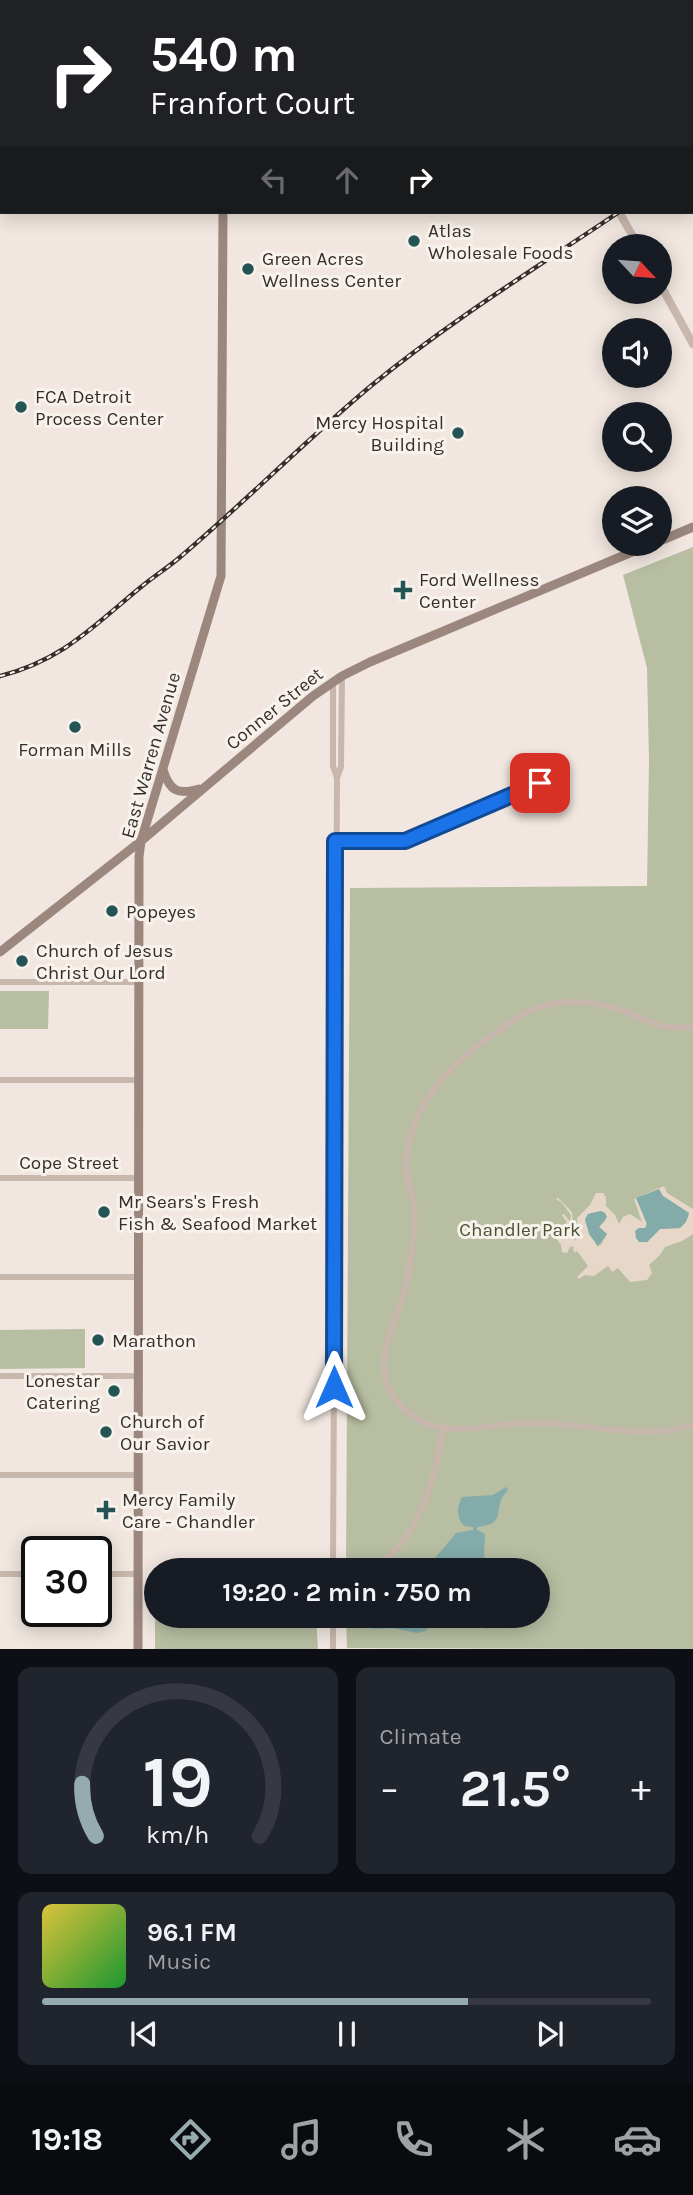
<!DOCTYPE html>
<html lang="en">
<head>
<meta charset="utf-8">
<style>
	body { margin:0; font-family:Karla,sans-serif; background:#20242c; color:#f1f3f6; height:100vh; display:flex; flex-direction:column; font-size:26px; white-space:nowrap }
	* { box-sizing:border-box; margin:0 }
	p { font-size:23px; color:#9ea1a6 }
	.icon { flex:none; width:38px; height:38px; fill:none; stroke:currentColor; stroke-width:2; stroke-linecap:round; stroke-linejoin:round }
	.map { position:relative; height:1649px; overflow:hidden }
	.panel { display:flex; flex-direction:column; gap:18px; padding:18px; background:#0d0f14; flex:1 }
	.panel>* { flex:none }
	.hud { position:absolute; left:0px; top:0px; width:693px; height:214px; box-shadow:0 4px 18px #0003; background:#202124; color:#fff; overflow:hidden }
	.needle { width:46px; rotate:116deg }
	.controls { position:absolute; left:602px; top:234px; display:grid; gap:14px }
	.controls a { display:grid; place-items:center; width:70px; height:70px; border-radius:50%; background:#171b24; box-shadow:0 4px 18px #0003; font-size:35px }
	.speed { position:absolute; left:21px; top:1536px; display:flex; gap:14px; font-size:35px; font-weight:700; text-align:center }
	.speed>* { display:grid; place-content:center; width:91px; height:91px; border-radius:50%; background:#171b24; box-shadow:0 4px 18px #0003; line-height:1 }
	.speed .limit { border:4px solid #111; border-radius:10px; background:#fff; color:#111 }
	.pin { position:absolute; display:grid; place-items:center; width:60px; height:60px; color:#fff; margin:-30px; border-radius:14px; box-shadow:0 4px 10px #0006 }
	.me { position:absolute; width:77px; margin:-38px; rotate:0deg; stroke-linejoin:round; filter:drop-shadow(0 0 5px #0008) }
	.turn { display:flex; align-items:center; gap:24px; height:147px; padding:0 35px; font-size:32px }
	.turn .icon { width:91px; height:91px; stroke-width:2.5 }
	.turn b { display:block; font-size:49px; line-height:60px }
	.lanes { display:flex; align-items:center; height:66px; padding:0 35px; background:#0003; justify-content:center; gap:35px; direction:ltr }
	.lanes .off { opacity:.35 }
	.big { font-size:52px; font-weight:700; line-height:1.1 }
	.panel .tile { flex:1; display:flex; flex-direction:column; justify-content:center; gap:10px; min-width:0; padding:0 24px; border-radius:14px; background:#20242c }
	.panel .dial { align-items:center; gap:0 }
	.dial svg { height:182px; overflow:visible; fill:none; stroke:#363941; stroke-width:7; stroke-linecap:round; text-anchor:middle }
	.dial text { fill:#f1f3f6; stroke:none }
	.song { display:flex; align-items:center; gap:21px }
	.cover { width:84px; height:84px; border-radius:10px; background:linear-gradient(135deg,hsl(50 70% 55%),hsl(130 70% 35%)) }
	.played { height:7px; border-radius:4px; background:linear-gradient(90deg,#95abad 70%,#363941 70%) }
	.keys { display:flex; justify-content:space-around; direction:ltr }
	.heat { display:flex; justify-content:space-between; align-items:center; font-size:38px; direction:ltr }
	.panel .tiles { flex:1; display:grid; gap:18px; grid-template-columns:1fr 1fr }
	.tile:last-child { grid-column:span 2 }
	.trip { position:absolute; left:144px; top:1558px; width:406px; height:70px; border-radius:35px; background:#171b24; box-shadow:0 4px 18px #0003; font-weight:700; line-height:70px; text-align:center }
	.dock { display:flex; height:112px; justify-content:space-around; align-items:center; background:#090b0e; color:#9ea1a6 }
	.dock .icon { width:49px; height:49px }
	.dock .active { color:#95abad }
	.dock b { font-size:32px; color:#f1f3f6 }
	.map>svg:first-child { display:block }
</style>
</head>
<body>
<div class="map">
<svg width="693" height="1649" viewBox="0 0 693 1649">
	<rect width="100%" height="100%" fill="#f1e7e0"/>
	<!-- green -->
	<g fill="#b7bea1">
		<path d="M693,547V1649L347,1648L346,1615H537V1570H346L350,888L647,886L649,761L647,668L623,575Z"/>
		<path d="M0,991H49L48,1029H0Z"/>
		<path d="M85,1329V1368L0,1369V1330Z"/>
		<path d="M155,1585L156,1615H316L318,1649H155Z"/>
	</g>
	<!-- plaza -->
	<path fill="#e7d7c9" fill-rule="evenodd" d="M664,1186L667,1193L693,1209V1234L682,1241L665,1247L660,1255L649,1265L652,1273L647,1280L630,1282L618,1268L612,1272L608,1266L594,1276L585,1275L579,1279L577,1277L588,1266L577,1251L574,1253L573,1246L570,1247L567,1253L562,1252L561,1245L547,1226L556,1235L567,1222L562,1215L564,1214L570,1222L571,1215L562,1203L556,1199L550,1201L558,1198L572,1212L575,1241L578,1236L577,1218L590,1205L596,1193H603L606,1197V1206L615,1215L619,1224L623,1217L630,1214L642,1222L634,1199ZM663,1196L689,1213L688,1218L680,1228L660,1229L647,1242L642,1229L645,1228L647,1224L637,1199ZM601,1211L606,1220L599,1227L607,1234L601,1245L597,1246L585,1222L591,1213Z"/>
	<!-- water -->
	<g fill="#82aba9">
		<path d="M659,1189L663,1196L689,1213L686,1222L680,1228L660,1229L647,1242H639L636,1238L635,1231L639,1228H645L647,1224L636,1198Z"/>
		<path d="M601,1211L605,1213L607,1217L599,1227L607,1234L598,1246L589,1234L585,1219L588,1214Z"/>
		<path d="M506,1487L508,1490C490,1507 510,1524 477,1527V1530L485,1534L484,1556L493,1570H418L436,1557L456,1533L473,1530V1527L464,1526C456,1517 457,1507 462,1497L493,1495Z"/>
		<path d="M370,1615H489L492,1623L488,1629L479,1627L466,1618H452L435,1623L425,1631L417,1633L392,1628L374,1629L368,1624Z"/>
	</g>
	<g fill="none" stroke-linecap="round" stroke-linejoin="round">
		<!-- minor -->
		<g stroke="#c8b7ad" stroke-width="6">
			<path d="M0,39H2"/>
			<path d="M333,682V766L337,778L341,767L342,676"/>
			<path d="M335,841H405L539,783"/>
			<path d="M0,982H139"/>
			<path d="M693,1027C684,1027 675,1028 667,1027C653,1025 640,1017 627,1012C600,1002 567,998 539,1007C524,1012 511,1022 498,1031C453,1061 411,1102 406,1160C405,1176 412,1190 414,1206C417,1227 410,1264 406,1285C398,1323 367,1363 396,1400C404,1410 418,1421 430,1425C462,1434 498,1424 530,1423C585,1423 640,1441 693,1425"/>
			<path d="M0,1080H138"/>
			<path d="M0,1178H138"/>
			<path d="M0,1277H138"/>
			<path d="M0,1376H138"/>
			<path d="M0,1475H138"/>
			<path d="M333,1570L337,778"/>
			<path d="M369,1570C418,1545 436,1477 443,1427"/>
			<path d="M0,1574H37"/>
			<path d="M96,1574H138"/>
			<path d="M333,1649V1615"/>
		</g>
		<!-- tertiary -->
		<g stroke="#c8b7ad" stroke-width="8">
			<path d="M588,0V2"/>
			<path d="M691,159H693"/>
			<path d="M619,212L639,247"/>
			<path d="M660,284L693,344"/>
		</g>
		<!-- secondary -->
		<g stroke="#9b877e" stroke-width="9">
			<path d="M223,2V0"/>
			<path d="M660,541L693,527"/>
			<path d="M163,770C170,791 177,795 199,789"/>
			<path d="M0,952L141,841L313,696L342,676L370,662L651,544"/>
			<path d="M138,1649L139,857L141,841L221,576L223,212"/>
		</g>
		<defs>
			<g id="rail">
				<path d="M691,163L693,162"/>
				<path d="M0,676C63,660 93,626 141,587C153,577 167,568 179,558C245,502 306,440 372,385C450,321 536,268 619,212"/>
			</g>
		</defs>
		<!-- rail casing -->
		<use href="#rail" stroke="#372e2b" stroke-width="4.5"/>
		<!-- rail -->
		<use href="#rail" stroke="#f8f2ec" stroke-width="2" stroke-dasharray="5" stroke-linecap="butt"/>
	</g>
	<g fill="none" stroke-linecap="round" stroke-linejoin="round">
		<defs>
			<path id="route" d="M334,1387L335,841H405L540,783"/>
		</defs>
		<!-- route casing -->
		<use href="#route" stroke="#114b97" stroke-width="18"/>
		<!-- route -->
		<use href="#route" stroke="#1a73e8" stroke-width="12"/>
	</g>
	<!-- markers -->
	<g fill="#245454" stroke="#f8f2ec" stroke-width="2.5">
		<circle cx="414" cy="241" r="7"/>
		<circle cx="248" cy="269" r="7"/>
		<circle cx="21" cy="407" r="7"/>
		<circle cx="458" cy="433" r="7"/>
		<path d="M399.5 579.5h7v7h7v7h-7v7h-7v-7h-7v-7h7z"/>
		<circle cx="75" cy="727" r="7"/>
		<circle cx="112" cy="911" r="7"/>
		<circle cx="22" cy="961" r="7"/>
		<circle cx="104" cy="1212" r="7"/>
		<circle cx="98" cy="1340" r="7"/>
		<circle cx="114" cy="1391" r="7"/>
		<circle cx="106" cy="1432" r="7"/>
		<path d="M102.5 1499.5h7v7h7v7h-7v7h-7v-7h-7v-7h7z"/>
	</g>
	<g text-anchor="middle" stroke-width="6" stroke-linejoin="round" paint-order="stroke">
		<!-- poi labels -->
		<g font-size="19" fill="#372e2b" stroke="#f8f2ec" text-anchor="start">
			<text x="428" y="237">Atlas<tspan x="428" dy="22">Wholesale Foods</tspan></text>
			<text x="262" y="265">Green Acres<tspan x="262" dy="22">Wellness Center</tspan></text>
			<text x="35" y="403">FCA Detroit<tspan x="35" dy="22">Process Center</tspan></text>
			<text x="444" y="429" text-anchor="end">Mercy Hospital<tspan x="444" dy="22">Building</tspan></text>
			<text x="419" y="586">Ford Wellness<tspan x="419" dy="22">Center</tspan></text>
			<text x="75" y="756" text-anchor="middle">Forman Mills</text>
			<text x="126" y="918">Popeyes</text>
			<text x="36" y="957">Church of Jesus<tspan x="36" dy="22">Christ Our Lord</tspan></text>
			<text x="118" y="1208">Mr Sears's Fresh<tspan x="118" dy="22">Fish &amp; Seafood Market</tspan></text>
			<text x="112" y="1347">Marathon</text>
			<text x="100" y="1387" text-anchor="end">Lonestar<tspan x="100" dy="22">Catering</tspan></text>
			<text x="120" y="1428">Church of<tspan x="120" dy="22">Our Savior</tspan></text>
			<text x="122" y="1506">Mercy Family<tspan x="122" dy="22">Care - Chandler</tspan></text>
		</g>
		<!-- street labels -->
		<g font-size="19" fill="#372e2b" stroke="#f8f2ec">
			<text transform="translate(274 708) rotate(-39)" y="7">Conner Street</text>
			<text transform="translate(150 755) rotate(-74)" y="7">East Warren Avenue</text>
			<text x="69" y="1169">Cope Street</text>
		</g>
		<!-- park labels -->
		<g font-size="19" fill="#495331" stroke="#f8f2ec">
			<text x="520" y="1236">Chandler Park</text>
		</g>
	</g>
</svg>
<div class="controls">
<a><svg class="needle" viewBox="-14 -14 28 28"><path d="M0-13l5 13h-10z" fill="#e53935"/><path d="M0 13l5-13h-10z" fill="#9ea1a6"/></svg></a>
<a><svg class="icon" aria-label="sound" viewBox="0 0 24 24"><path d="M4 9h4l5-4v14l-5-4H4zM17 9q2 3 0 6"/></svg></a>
<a><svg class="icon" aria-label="search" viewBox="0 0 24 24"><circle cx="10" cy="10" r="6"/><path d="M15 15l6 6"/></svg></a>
<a><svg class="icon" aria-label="layers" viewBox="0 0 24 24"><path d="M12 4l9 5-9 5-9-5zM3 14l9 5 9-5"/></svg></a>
</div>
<div class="speed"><div class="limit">30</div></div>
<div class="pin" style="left:540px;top:783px;background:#d93025"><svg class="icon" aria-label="arrive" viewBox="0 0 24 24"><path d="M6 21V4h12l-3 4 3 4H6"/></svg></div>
<svg class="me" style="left:334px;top:1387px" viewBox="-20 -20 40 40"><path d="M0-17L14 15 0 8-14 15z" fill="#1a73e8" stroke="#fff" stroke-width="4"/></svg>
<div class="trip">19:20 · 2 min · 750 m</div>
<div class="hud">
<div class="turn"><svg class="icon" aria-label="right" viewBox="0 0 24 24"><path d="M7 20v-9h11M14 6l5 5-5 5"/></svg><div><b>540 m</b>Franfort Court</div></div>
<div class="lanes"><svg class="icon off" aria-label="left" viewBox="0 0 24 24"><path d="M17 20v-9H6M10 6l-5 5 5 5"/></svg><svg class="icon off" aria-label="ahead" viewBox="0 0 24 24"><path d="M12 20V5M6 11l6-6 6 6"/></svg><svg class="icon" aria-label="right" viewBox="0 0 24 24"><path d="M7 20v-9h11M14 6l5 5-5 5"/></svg></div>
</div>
</div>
<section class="panel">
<div class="tiles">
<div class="tile dial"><svg viewBox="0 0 100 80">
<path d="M14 69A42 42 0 1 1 86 69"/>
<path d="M14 69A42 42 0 0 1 8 46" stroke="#95abad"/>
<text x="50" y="56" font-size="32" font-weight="700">19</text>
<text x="50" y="72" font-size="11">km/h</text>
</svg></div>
<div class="tile"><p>Climate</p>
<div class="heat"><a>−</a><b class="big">21.5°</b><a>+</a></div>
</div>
<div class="tile">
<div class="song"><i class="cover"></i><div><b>96.1 FM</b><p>Music</p></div></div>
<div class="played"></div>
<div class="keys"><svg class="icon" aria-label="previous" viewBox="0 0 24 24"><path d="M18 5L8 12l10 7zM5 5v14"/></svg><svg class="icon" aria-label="pause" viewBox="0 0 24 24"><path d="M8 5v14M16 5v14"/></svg><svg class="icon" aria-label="next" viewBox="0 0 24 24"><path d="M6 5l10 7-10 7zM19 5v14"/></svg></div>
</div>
</div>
</section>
<nav class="dock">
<b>19:18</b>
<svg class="icon active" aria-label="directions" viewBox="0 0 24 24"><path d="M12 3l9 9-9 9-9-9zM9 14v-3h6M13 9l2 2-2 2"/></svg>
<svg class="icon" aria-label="music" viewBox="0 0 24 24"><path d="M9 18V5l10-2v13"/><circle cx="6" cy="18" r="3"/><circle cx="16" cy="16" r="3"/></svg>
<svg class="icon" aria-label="phone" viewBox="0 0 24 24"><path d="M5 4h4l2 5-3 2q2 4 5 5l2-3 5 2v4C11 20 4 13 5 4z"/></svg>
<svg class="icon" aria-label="climate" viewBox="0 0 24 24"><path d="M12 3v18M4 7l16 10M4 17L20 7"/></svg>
<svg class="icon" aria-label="car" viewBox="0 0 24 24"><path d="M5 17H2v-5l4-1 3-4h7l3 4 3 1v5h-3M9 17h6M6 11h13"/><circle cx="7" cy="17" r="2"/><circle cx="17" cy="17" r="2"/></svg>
</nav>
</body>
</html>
